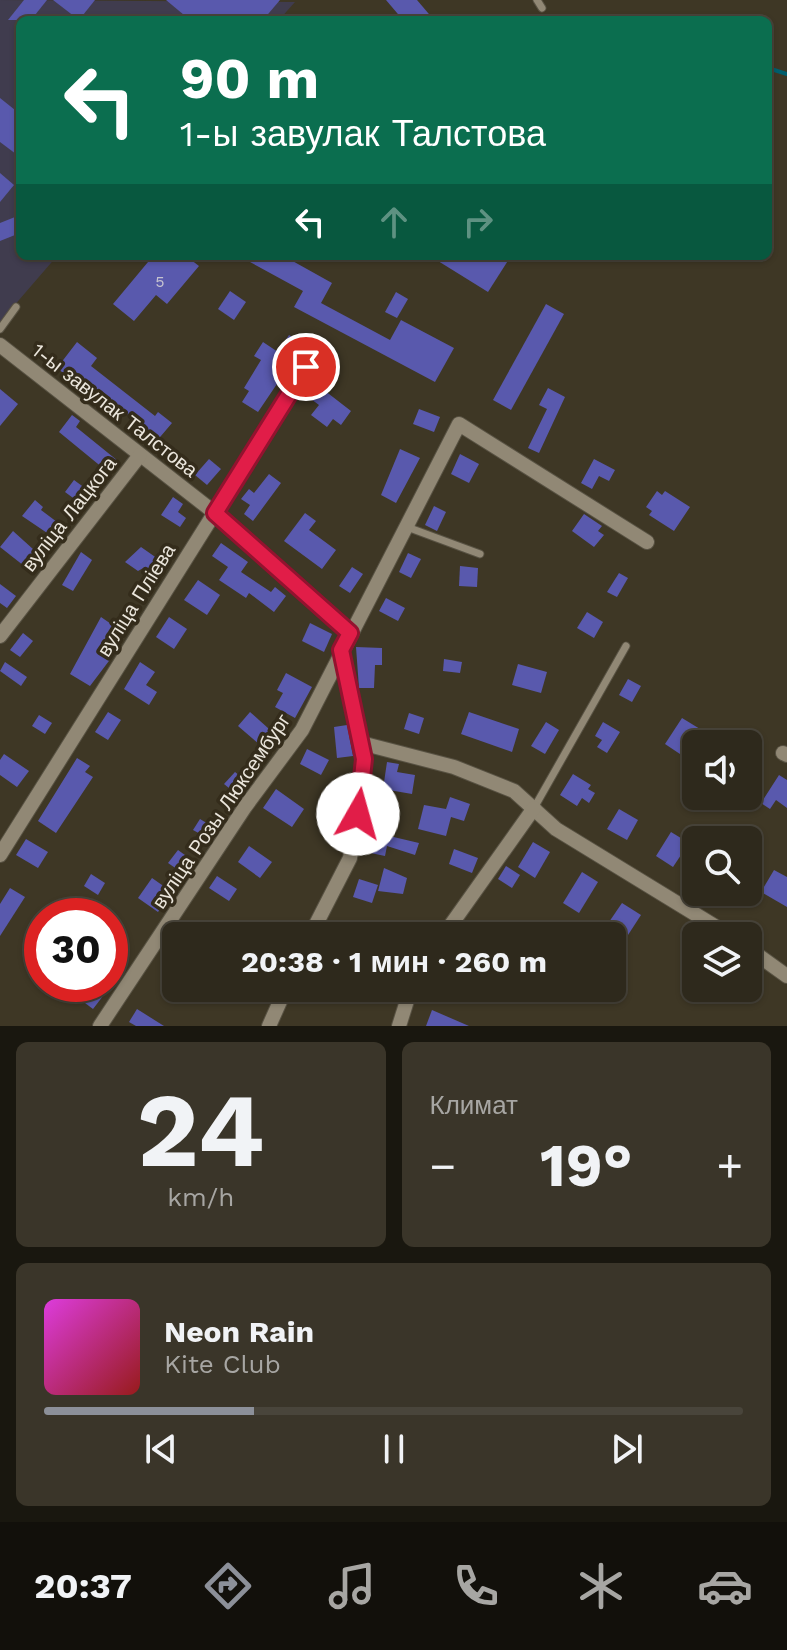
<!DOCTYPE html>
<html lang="ru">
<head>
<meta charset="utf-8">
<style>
	body { margin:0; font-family:"Work Sans",sans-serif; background:#3a3529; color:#f1f3f6; height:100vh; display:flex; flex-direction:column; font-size:30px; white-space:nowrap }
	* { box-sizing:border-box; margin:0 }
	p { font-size:26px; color:#a7a6a3 }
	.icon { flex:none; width:44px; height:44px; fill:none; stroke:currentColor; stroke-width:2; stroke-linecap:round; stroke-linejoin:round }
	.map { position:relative; height:1026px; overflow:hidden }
	.sheet { display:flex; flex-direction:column; gap:16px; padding:16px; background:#19170f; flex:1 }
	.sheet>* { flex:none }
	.top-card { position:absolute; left:16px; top:16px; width:756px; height:244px; border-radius:12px; box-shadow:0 2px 6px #0004,0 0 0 2px #49453b; background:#0b6e4f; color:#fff; overflow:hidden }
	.buttons { position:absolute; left:682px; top:730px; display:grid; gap:16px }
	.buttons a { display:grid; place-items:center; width:80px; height:80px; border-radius:12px; background:#2e291c; box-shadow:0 2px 6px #0004,0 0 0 2px #49453b; font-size:40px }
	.speed { position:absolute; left:24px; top:898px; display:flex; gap:16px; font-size:40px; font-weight:700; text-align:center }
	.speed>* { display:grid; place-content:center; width:104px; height:104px; border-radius:50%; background:#2e291c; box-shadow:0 2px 6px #0004,0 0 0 2px #49453b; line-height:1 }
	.speed .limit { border:12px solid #d22; background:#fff; color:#111 }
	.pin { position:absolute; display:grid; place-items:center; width:68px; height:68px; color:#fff; margin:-34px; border:4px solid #fff; border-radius:50%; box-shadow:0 2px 8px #0007 }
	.me { position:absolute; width:88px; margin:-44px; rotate:7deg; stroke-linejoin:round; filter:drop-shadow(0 0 6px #0008) }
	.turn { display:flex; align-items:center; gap:28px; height:168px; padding:0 32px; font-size:36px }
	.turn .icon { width:104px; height:104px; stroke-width:2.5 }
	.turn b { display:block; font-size:56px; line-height:68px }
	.lanes { display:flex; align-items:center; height:76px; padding:0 32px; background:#0003; justify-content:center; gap:40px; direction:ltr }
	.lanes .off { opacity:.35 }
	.big { font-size:60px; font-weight:700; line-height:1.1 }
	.sheet .card { flex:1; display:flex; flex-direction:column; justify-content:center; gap:12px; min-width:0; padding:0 28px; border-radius:12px; background:#3a3529 }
	.sheet .dial { align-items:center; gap:0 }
	.dial b { font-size:104px; line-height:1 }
	.song { display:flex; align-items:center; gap:24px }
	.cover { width:96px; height:96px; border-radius:12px; background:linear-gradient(135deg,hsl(300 70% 55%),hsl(0 70% 35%)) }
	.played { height:8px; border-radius:4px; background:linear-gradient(90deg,#8c9099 30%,#49453b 30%) }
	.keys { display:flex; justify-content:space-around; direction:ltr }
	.heat { display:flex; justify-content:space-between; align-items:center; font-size:44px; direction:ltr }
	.sheet .tiles { flex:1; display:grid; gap:16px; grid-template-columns:1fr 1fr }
	.card:last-child { grid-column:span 2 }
	.trip { position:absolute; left:162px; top:922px; width:464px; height:80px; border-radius:12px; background:#2e291c; box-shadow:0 2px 6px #0004,0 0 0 2px #49453b; font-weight:700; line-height:80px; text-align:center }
	.dock { display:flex; height:128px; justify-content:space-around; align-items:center; background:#12100b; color:#a7a6a3 }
	.dock .icon { width:56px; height:56px }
	.dock .on { color:#8c9099 }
	.dock b { font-size:36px; color:#f1f3f6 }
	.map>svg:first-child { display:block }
</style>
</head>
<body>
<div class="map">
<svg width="787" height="1026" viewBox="0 0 787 1026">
	<rect width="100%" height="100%" fill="#3e3725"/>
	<!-- industrial -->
	<path fill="#403c4e" d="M0,0L295,2L279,20H20V256H57L0,322Z"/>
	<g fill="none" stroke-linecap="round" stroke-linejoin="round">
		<!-- stream -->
		<path stroke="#015e6d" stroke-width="4" d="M768,68L787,74"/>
	</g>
	<!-- building -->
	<g fill="#5959ad">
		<path d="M24,0H47L31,20H8Z"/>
		<path d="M53,0H95L79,20Z"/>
		<path d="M166,0H280L263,20H190Z"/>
		<path d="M386,0H417L434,20H403Z"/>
		<path d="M0,98L20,114V157L0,142Z"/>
		<path d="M0,173L14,185L0,202Z"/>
		<path d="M20,215V233L0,241V223Z"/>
		<path d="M153,256H186L199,266L167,304L156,295L134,321L113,304Z"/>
		<path d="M239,256H291L289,259L332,283L321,303L390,340L401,320L454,348L435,382L294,307L303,291Z"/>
		<path d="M430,256H511L488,292Z"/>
		<path d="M230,291L246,302L234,320L218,309Z"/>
		<path d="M396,292L408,299L397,318L385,312Z"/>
		<path d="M546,304L564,314L511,410L493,400Z"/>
		<path d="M289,335L304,344L258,412L242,402L249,391L244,388L261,360L254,356L263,342L278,352Z"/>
		<path d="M77,342L97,358L91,366L155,416L158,412L172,423L155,443L142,432L145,428L112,402L107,408L57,368Z"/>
		<path d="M325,359L338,366L330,381L317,373Z"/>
		<path d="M320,387L351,411L341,425L333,419L327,427L311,415L319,405L311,399Z"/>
		<path d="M548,388L565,397L539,453L528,448L547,409L539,405Z"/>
		<path d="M0,389L18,404L0,426Z"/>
		<path d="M419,409L440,417L434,432L413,424Z"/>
		<path d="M72,415L80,421L76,427L118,461L109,473L59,432Z"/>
		<path d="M400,449L420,458L396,503L381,495Z"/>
		<path d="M460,454L479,464L469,483L451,474Z"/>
		<path d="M209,459L221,469L207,485L195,475Z"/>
		<path d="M594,459L615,470L609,481L599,476L592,489L581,483Z"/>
		<path d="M269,474L281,483L253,521L244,514L250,505L241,499L249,489L254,493Z"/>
		<path d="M74,480L93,494L84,506L65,492Z"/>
		<path d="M657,491L662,495L665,491L690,507L674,531L649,515L652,511L646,507Z"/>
		<path d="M173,497L183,504L178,512L186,518L180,527L161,515Z"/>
		<path d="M35,500L43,507L41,510L65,528L56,539L22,516Z"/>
		<path d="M434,506L446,512L437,531L425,525Z"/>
		<path d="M305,513L316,521L309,530L336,550L322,569L284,541Z"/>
		<path d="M584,514L602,526L598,531L604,535L594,547L572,531Z"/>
		<path d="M13,531L44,559L33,573L0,547Z"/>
		<path d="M221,543L248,562L241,572L271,592L275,587L286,596L274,612L249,593L246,598L219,580L228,567L212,556Z"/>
		<path d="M141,547L161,561L153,572L145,567L138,571L125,562Z"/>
		<path d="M81,552L92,560L73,591L62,585Z"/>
		<path d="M408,553L421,559L411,578L399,572Z"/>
		<path d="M460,566L478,568L477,587L459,586Z"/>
		<path d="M352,567L363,574L350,593L339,586Z"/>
		<path d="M619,573L628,578L617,597L607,592Z"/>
		<path d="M198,580L220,595L207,615L184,600Z"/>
		<path d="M0,584L16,596L7,608L0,603Z"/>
		<path d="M386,598L405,608L398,621L379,611Z"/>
		<path d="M587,612L603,622L594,638L577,628Z"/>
		<path d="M101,617L114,626L104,640L118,649L90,686L70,674Z"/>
		<path d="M169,617L187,629L174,649L156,637Z"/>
		<path d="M310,623L332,634L324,652L302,641Z"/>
		<path d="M23,633L33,641L20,657L10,650Z"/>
		<path d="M356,647L382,648V665H375L374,688H359Z"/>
		<path d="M444,659L462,662L460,673L443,671Z"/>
		<path d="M5,662L27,677L21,686L0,671Z"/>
		<path d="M140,662L155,672L146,685L157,692L149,705L124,689Z"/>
		<path d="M518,664L547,672L541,693L512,685Z"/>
		<path d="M286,673L312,687L295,718L275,707L283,693L277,690Z"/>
		<path d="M628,679L641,686L632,702L619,695Z"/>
		<path d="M108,712L121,720L108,740L95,732Z"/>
		<path d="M250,712L278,737L266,750L238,726Z"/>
		<path d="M469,712L519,729L512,752L461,734Z"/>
		<path d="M409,713L424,718L419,734L404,729Z"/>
		<path d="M39,715L52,723L45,734L32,726Z"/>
		<path d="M682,718L700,729L683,756L665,744Z"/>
		<path d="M546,722L559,730L545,754L531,746Z"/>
		<path d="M603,722L620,732L607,753L597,747L602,740L595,736Z"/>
		<path d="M347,725L353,756L337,758L334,727Z"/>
		<path d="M307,749L329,760L321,775L300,764Z"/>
		<path d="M4,754L29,771L17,787L0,775V760Z"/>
		<path d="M77,758L90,766L85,772L93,777L56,833L38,821Z"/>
		<path d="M387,762L399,764L397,772L415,775L412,794L383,789Z"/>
		<path d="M235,772L250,784L240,797L224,784Z"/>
		<path d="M573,774L591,785L588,789L595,793L589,803L582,798L577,806L560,795Z"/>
		<path d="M779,775L787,780V808L776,800L770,809L761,803Z"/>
		<path d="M276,789L304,809L292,827L263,808Z"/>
		<path d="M450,797L470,804L464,821L451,817L446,836L418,829L424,805L446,809Z"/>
		<path d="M619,809L638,820L627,840L607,829Z"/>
		<path d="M200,819L218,830L211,840L193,830Z"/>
		<path d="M364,830L419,843L415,855L387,846L385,856L361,851Z"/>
		<path d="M671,832L689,843L673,867L656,856Z"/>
		<path d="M26,839L48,852L38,868L16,855Z"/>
		<path d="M533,842L550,852L535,878L518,867Z"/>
		<path d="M249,846L272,862L260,878L238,862Z"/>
		<path d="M454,849L478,858L472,873L449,864Z"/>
		<path d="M178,850L196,863L187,876L168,863Z"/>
		<path d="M506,866L520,875L512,888L498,879Z"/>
		<path d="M384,868L407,878L403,894L378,891Z"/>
		<path d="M774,870L787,877V907L761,892Z"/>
		<path d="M582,872L598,882L579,913L563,903Z"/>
		<path d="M91,874L105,883L98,895L84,886Z"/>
		<path d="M217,876L237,889L229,901L209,888Z"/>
		<path d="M152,878L172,892L158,912L138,898Z"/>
		<path d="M359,879L378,885L372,903L353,897Z"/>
		<path d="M10,888L25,897L0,936V904Z"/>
		<path d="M622,903L641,915L628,935L609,922Z"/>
		<path d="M197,922L218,936H188Z"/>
		<path d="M176,953V983L162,974Z"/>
		<path d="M87,984L103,996L93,1009L77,997Z"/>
		<path d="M137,1009L164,1026H136L129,1022Z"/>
		<path d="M432,1010L469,1026H426Z"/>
	</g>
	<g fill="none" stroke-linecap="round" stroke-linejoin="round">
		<defs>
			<g id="service">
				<path d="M537,0L542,8"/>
				<path d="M0,329L16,307"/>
				<path d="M407,527L480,554"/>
				<path d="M534,808L626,646"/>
			</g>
			<g id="minor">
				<path d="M0,345L215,513L350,633"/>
				<path d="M0,636L140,455"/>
				<path d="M361,743L454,767L514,791L556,829L731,936"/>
				<path d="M783,753L787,755"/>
				<path d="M0,855L306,367"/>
				<path d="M310,936L350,858L364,759L341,650"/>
				<path d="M443,936L534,808"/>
				<path d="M748,948L787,976"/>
				<path d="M100,1026L245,807L302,730L459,424L647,542"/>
				<path d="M269,1026L286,988"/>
				<path d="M399,1026L411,988"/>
			</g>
		</defs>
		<!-- service casing -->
		<use href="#service" stroke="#585243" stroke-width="9"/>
		<!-- minor casing -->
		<use href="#minor" stroke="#585243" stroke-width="16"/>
		<!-- service -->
		<use href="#service" stroke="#918875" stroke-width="7"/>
		<!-- minor -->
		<use href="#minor" stroke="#918875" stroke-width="14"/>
	</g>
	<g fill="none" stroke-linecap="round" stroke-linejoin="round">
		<defs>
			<path id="route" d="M306,367L215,513L350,633L341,650L364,759L358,814"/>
		</defs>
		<!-- route casing -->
		<use href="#route" stroke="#92132f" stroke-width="20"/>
		<!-- route -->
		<use href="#route" stroke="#e11d48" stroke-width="14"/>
	</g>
	<g text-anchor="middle" stroke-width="7" stroke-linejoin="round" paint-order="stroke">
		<!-- number labels -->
		<g font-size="16" fill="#c6c3d0">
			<text x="160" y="287">5</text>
		</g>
		<!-- street labels -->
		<g font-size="20" fill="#ebe6dc" stroke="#342c1b">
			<text transform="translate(115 410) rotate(38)" y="7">1-ы завулак Талстова</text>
			<text transform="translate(69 514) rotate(-52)" y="7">вуліца Лацкога</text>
			<text transform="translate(136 600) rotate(-58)" y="7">вуліца Пліева</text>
			<text transform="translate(221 811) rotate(-56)" y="7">вуліца Розы Люксембург</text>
		</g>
	</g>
</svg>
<div class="buttons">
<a><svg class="icon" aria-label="sound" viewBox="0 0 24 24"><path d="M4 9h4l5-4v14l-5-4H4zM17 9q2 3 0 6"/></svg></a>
<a><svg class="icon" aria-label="search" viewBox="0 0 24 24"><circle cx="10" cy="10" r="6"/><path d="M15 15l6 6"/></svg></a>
<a><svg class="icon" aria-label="layers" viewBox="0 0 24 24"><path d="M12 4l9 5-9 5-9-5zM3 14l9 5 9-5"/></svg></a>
</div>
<div class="speed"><div class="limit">30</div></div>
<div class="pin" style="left:306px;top:367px;background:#d93025"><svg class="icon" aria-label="arrive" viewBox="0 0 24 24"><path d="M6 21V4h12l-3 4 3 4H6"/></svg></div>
<svg class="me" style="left:358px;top:814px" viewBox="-20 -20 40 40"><circle r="19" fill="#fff"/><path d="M0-13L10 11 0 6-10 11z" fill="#e11d48"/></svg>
<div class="trip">20:38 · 1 мин · 260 m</div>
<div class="top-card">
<div class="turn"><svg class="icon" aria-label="left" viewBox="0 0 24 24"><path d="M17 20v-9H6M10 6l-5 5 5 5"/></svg><div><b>90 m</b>1-ы завулак Талстова</div></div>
<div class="lanes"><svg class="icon" aria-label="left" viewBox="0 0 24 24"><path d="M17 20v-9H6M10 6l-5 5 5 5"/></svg><svg class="icon off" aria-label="ahead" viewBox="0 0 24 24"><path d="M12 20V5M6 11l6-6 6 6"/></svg><svg class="icon off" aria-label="right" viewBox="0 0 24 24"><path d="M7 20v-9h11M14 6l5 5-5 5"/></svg></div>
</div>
</div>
<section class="sheet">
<div class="tiles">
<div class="card dial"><b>24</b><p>km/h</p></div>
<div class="card"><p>Климат</p>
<div class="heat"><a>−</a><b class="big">19°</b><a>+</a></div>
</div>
<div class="card">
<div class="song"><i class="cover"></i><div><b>Neon Rain</b><p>Kite Club</p></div></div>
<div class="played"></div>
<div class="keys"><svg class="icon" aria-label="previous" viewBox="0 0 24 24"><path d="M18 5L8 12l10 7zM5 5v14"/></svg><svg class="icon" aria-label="pause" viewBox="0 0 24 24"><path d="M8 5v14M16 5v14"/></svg><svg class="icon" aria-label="next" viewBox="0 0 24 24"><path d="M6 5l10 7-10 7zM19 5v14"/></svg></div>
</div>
</div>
</section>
<nav class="dock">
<b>20:37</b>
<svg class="icon on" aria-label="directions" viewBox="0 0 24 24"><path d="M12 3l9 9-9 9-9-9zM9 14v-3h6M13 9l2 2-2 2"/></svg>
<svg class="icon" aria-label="music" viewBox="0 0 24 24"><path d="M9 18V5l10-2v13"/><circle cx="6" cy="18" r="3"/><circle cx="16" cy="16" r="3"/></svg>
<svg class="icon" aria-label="phone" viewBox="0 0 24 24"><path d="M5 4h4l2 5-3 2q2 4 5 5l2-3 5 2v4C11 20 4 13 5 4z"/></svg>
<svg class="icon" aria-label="climate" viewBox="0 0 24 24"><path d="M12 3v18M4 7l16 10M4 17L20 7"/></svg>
<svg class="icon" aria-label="car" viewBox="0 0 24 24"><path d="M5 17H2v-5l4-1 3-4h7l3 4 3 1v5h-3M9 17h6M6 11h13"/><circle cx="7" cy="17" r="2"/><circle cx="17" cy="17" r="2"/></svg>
</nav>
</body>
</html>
